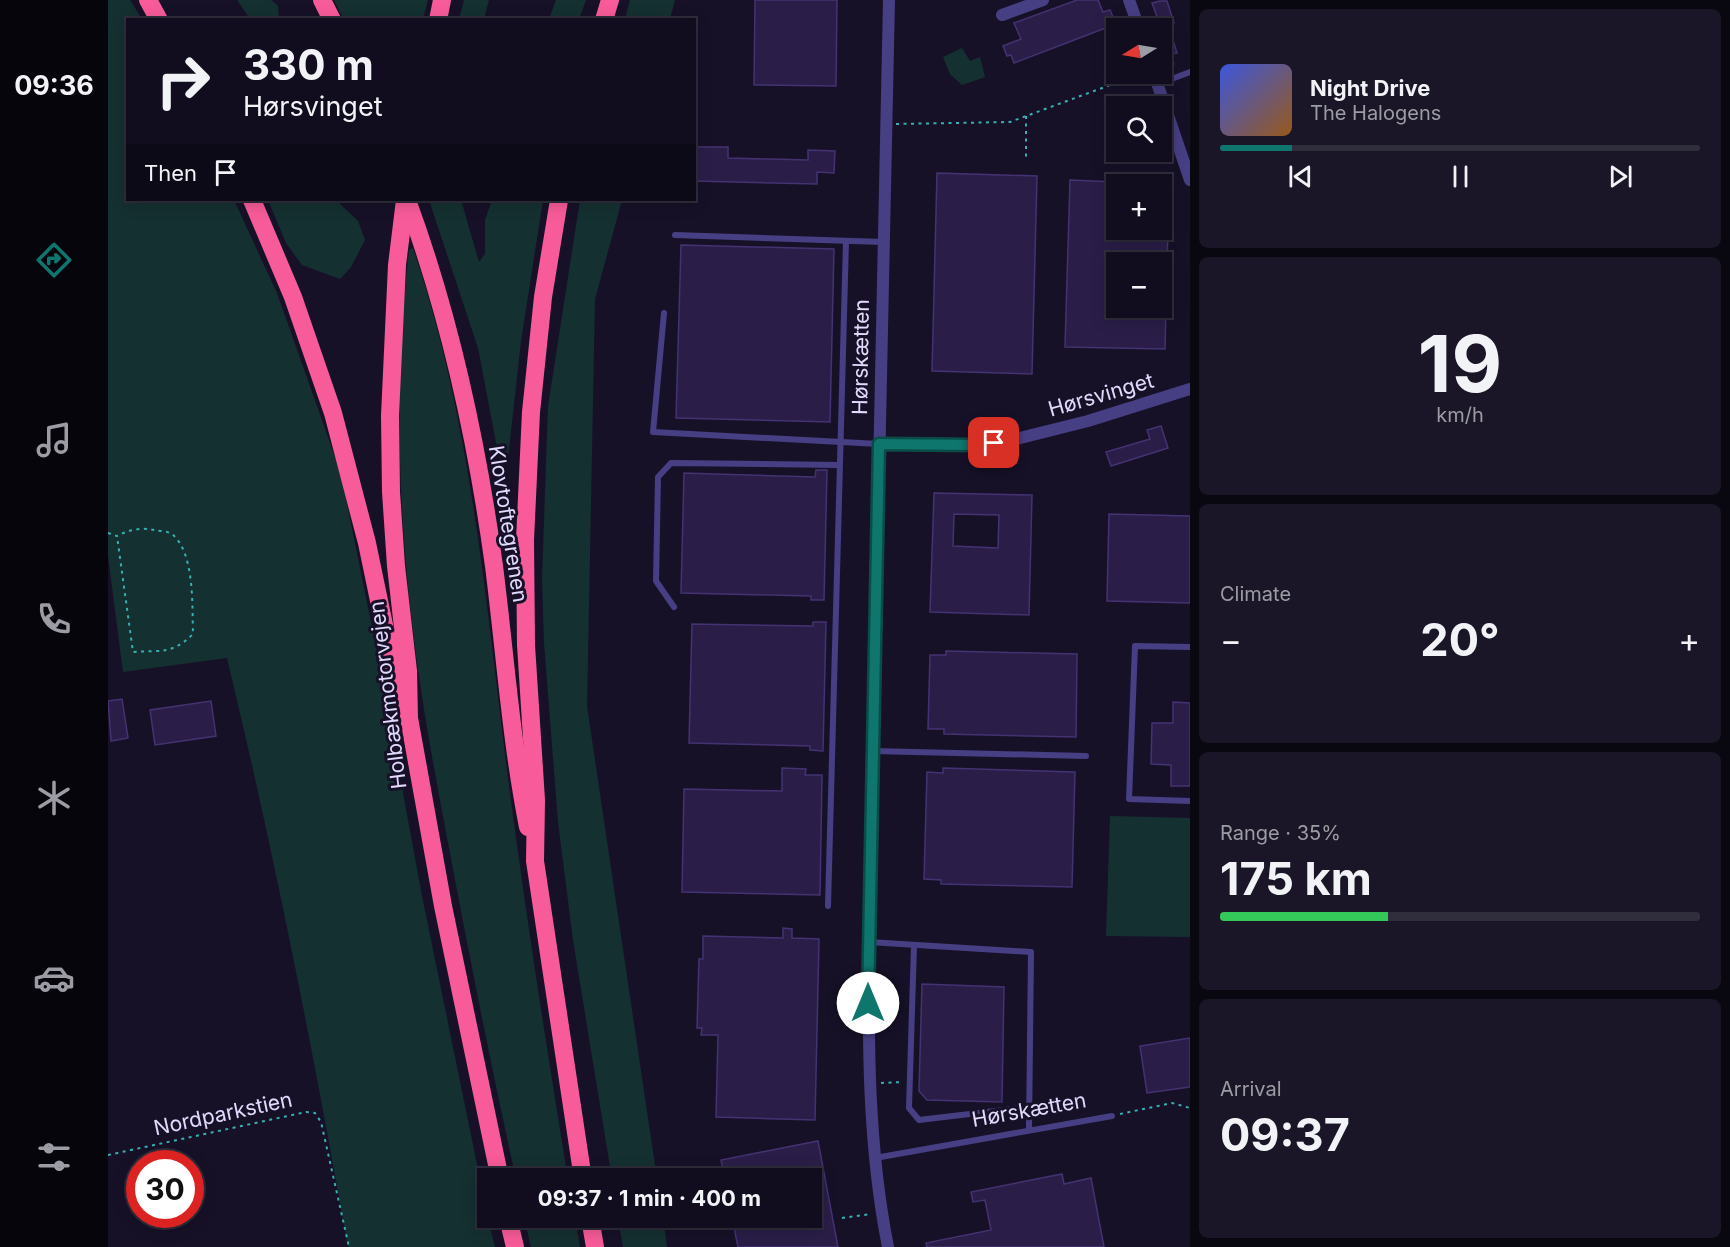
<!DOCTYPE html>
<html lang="en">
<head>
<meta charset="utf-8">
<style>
	body { margin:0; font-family:Inter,sans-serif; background:#1a1627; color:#f1f3f6; height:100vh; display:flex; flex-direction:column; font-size:22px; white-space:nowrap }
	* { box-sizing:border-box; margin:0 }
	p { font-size:20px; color:#9c9ca4 }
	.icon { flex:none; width:33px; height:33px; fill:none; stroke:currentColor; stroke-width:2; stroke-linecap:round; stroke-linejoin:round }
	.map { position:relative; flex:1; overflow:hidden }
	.sheet { display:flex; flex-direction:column; gap:9px; padding:9px; background:#090710; width:540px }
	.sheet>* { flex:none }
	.guide { position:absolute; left:18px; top:18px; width:570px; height:183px; border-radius:0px; box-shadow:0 3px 15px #0003,0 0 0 2px #302d3c; background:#110d1e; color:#f1f3f6; overflow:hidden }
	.needle { width:39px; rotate:259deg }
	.fabs { position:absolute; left:998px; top:18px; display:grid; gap:12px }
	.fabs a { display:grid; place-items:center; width:66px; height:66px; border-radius:0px; background:#110d1e; box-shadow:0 3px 15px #0003,0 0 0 2px #302d3c; font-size:30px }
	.speed { position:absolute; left:18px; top:1150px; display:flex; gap:12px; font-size:30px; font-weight:700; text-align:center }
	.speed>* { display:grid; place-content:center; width:78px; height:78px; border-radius:50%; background:#110d1e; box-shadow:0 3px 15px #0003,0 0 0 2px #302d3c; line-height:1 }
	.speed .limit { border:9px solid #d22; background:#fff; color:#111 }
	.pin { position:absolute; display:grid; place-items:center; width:51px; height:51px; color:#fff; margin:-26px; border-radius:12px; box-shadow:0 3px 9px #0006 }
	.me { position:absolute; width:66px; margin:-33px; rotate:0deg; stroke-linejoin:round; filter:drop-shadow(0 0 4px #0008) }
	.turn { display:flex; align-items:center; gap:21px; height:126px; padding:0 18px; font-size:27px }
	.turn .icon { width:78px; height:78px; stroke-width:2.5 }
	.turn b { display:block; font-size:42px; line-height:51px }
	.then { display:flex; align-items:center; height:57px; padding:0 18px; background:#0003; gap:12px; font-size:22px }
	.big { font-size:45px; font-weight:700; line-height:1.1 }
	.sheet .tile { flex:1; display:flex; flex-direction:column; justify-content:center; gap:9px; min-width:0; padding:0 21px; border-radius:9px; background:#1a1627 }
	.sheet .dial { align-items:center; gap:0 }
	.dial b { font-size:78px; line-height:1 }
	.song { display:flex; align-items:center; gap:18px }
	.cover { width:72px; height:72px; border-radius:9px; background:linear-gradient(135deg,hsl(230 70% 55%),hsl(30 70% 35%)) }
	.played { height:6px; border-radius:3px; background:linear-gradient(90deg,#0f766e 15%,#302d3c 15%) }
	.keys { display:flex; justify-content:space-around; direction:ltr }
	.heat { display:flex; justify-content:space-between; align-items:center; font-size:33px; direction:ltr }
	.charge { height:9px; border-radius:4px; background:linear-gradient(90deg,#34c759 35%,#302d3c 0) }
	.trip { position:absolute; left:369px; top:1168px; width:345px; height:60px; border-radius:0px; background:#110d1e; box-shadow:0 3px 15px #0003,0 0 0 2px #302d3c; font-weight:700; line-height:60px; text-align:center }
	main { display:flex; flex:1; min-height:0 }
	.tabs { display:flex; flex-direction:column; width:108px; justify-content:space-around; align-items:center; background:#07050c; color:#9c9ca4 }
	.tabs .icon { width:42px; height:42px }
	.tabs .active { color:#0f766e }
	.tabs b { font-size:27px; color:#f1f3f6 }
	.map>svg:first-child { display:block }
</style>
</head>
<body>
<main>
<nav class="tabs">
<b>09:36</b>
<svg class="icon active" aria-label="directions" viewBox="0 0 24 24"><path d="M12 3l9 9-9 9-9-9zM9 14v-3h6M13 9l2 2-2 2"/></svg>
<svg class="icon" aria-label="music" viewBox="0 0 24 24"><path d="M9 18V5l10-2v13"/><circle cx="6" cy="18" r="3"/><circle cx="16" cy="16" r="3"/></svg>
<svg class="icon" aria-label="phone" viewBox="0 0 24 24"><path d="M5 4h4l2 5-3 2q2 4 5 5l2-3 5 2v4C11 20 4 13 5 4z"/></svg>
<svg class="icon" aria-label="climate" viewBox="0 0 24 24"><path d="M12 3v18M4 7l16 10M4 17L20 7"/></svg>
<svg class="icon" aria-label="car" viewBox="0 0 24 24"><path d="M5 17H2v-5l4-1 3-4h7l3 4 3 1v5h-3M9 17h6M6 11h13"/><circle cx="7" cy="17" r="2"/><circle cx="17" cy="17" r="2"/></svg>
<svg class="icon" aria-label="filters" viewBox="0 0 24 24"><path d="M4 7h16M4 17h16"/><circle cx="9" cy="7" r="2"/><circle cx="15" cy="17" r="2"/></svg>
</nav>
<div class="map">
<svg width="1082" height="1247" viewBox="0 0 1082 1247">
	<rect width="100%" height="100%" fill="#171128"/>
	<!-- green -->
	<g fill="#153031">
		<path d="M0,0H22L34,19L20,20V200H126L169,293L233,474L269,652L314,896L380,1218L387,1247H240C205,1050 166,853 119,658L15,672L0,556Z"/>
		<path d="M129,0H163L170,6L171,19H142Z"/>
		<path d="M226,0H320L315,19L236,20Z"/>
		<path d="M356,0H381L376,19H351Z"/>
		<path d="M448,0H478L471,19H441Z"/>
		<path d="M522,0H567L562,19H517Z"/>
		<path d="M854,48L862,61L872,57L877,77L854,85L842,74L835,57Z"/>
		<path d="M160,200H228L250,221L257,240L243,267L232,279L194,265L178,243Z"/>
		<path d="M321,200H353L371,262L377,254V220L384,200H435L413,341L400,458H391L370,348Z"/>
		<path d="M472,200H514L487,299L479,706L549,1179H504L465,940L450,822L436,643L434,579L440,406Z"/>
		<path d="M305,248C359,407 375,573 395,738C413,885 436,1032 460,1179H408C385,1075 364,970 344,864C329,784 313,704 304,622C289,499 287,374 301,250Z"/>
		<path d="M1002,816L1082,818V937L998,936Z"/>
		<path d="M416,1218H467L472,1247H423Z"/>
		<path d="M510,1218H555L559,1247H515Z"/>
	</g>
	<!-- building -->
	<g fill="#2a1e48" stroke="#443272" stroke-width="1.5" fill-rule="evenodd">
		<path d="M647,0H729L728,86L646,85Z"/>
		<path d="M969,0H990L995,12L1002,10L1008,24L906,63L903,55L899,56L895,46L913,39L906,23Z"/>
		<path d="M1052,1H1059L1066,23L1060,24L1069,53L1063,54L1066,64L1058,66L1055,57L1053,58V28L1044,3Z"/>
		<path d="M586,147H620V158L700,160V150L727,151L726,173L709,172V184L586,181Z"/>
		<path d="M829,173L929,176L924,374L824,371Z"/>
		<path d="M962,180L1008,182V230H1060L1059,262H1008V308H1058L1057,349L957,347Z"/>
		<path d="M573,245L726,249L722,422L568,418Z"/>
		<path d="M1053,426L1060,448L1003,466L998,452L1042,439L1039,430Z"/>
		<path d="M708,470H719L716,600H703V596L573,593L576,473L707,477Z"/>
		<path d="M826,493L924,495L921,615L822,612ZM846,514L891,515L890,548L845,546Z"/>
		<path d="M1001,514L1082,516V603L999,601Z"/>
		<path d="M705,622H718L715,751L702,750V746L581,743L584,624L705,626Z"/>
		<path d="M838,651L969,654L968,737L836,734V729H820L822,655H838Z"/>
		<path d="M14,699L20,738L3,741L0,701Z"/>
		<path d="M103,701L108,736L47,745L42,710Z"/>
		<path d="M1065,702L1082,703V786H1063V765L1043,764L1044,723H1065Z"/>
		<path d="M674,768L698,769L697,775H714L712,895L574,892L576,789L674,791Z"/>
		<path d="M835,768L967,772L964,887L833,884V880L816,879L819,772L835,773Z"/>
		<path d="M675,928L684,929V938L711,939L707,1120L608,1117L610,1035H593L594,1028H589L591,959H595V936L675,938Z"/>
		<path d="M814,984L896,987L894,1102L819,1100L811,1091Z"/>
		<path d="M1082,1038V1087L1039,1093L1032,1046Z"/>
		<path d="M710,1141L730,1247H630L624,1218H704V1179H617L613,1160Z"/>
		<path d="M954,1174L956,1184L983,1178L996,1247H819L818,1243L883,1230L877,1200L865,1202L863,1192Z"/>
	</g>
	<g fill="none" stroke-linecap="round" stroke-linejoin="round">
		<!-- path -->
		<g stroke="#37b1b4" stroke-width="2" stroke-dasharray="3 4.5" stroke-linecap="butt">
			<path d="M918,116V160"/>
			<path d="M788,124L902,122L1032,74"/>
			<path d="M0,533L9,536C20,530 34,527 46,530C51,531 59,531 64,534C87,553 84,606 85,634C64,655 52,650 25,652L9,536"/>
			<path d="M773,1083L795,1082"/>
			<path d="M1012,1114L1064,1103L1082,1108"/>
			<path d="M0,1155L198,1112L207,1113L213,1122L241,1247"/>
			<path d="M734,1218L763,1214"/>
		</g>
		<!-- service -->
		<g stroke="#473f84" stroke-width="6">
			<path d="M1050,84L1082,72"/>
			<path d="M567,235L775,242"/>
			<path d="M556,313L545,432L771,444"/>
			<path d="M566,607L548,581L550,477L563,463L731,465"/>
			<path d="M1082,647L1027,646L1021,799L1082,801"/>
			<path d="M765,751L978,756"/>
			<path d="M720,906L738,241"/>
			<path d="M761,942L923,952L921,1130"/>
			<path d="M806,945L801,1108L811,1120L921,1107"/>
			<path d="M767,1158L1004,1116"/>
		</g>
		<!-- minor -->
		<g stroke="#473f84" stroke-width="12">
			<path d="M1021,0L1031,28"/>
			<path d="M894,15L935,0"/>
			<path d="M1046,74L1082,180"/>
			<path d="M771,444L872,445L900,441L980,421L1082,389"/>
			<path d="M780,1247C760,1146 760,1044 761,942L781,0"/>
		</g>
		<!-- motorway -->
		<g stroke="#f75b99" stroke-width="18">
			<path d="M40,0L51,20"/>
			<path d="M214,0L224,20"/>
			<path d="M330,20L334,0"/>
			<path d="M496,20L502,0"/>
			<path d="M144,200L185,297L225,413L259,543L286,673L295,702"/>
			<path d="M297,200L289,265L282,416L283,492L288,566L300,671L301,718L335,906L392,1179"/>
			<path d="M299,200C342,317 369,442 386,566C397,653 403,741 420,827"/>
			<path d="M451,200L435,297L423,412L417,540L418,645L428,800L427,861L475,1179"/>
			<path d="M400,1218L407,1247"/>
			<path d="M482,1218L487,1247"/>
		</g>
	</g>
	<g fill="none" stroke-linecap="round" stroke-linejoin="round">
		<defs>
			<path id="route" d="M760,1003L771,444L872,445L886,443"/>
		</defs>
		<!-- route casing -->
		<use href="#route" stroke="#0a4d48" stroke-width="15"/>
		<!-- route -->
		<use href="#route" stroke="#0f766e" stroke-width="10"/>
	</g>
	<g text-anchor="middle" stroke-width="6" stroke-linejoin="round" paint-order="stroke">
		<!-- street labels -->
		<g font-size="21" fill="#e1dafd" stroke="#171128">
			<text transform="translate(753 357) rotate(-89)" y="7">Hørskætten</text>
			<text transform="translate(993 395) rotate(-16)" y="7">Hørsvinget</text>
			<text transform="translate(400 524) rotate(81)" y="7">Klovtoftegrenen</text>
			<text transform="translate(280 695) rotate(-97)" y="7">Holbækmotorvejen</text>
			<text transform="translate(921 1110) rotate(-10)" y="7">Hørskætten</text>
			<text transform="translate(115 1114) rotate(-12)" y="7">Nordparkstien</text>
		</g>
	</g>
</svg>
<div class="fabs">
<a><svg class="needle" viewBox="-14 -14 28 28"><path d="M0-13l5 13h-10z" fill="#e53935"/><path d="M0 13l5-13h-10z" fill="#9c9ca4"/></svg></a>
<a><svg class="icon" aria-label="search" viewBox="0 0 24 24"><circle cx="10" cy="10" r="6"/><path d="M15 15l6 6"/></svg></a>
<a>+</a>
<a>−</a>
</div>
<div class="speed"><div class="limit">30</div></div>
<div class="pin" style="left:886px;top:443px;background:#d93025"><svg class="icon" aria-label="arrive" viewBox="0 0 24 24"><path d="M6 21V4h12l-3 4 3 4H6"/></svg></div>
<svg class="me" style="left:760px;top:1003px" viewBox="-20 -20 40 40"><circle r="19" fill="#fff"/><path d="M0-13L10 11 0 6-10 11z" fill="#0f766e"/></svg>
<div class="trip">09:37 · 1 min · 400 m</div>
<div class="guide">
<div class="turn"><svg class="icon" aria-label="right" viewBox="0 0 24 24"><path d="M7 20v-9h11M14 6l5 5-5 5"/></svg><div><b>330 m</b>Hørsvinget</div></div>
<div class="then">Then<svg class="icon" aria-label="arrive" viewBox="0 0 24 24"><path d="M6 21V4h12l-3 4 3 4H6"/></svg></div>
</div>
</div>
<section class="sheet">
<div class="tile">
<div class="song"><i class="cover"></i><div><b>Night Drive</b><p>The Halogens</p></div></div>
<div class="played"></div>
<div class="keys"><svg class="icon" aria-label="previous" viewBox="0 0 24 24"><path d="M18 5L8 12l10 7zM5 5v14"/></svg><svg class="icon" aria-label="pause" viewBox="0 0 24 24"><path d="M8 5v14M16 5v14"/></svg><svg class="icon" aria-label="next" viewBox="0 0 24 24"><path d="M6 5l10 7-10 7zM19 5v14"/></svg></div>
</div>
<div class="tile dial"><b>19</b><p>km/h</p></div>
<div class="tile"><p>Climate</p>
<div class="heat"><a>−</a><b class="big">20°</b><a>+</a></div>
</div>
<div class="tile"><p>Range · 35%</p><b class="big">175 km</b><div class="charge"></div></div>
<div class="tile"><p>Arrival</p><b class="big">09:37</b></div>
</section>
</main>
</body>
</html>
